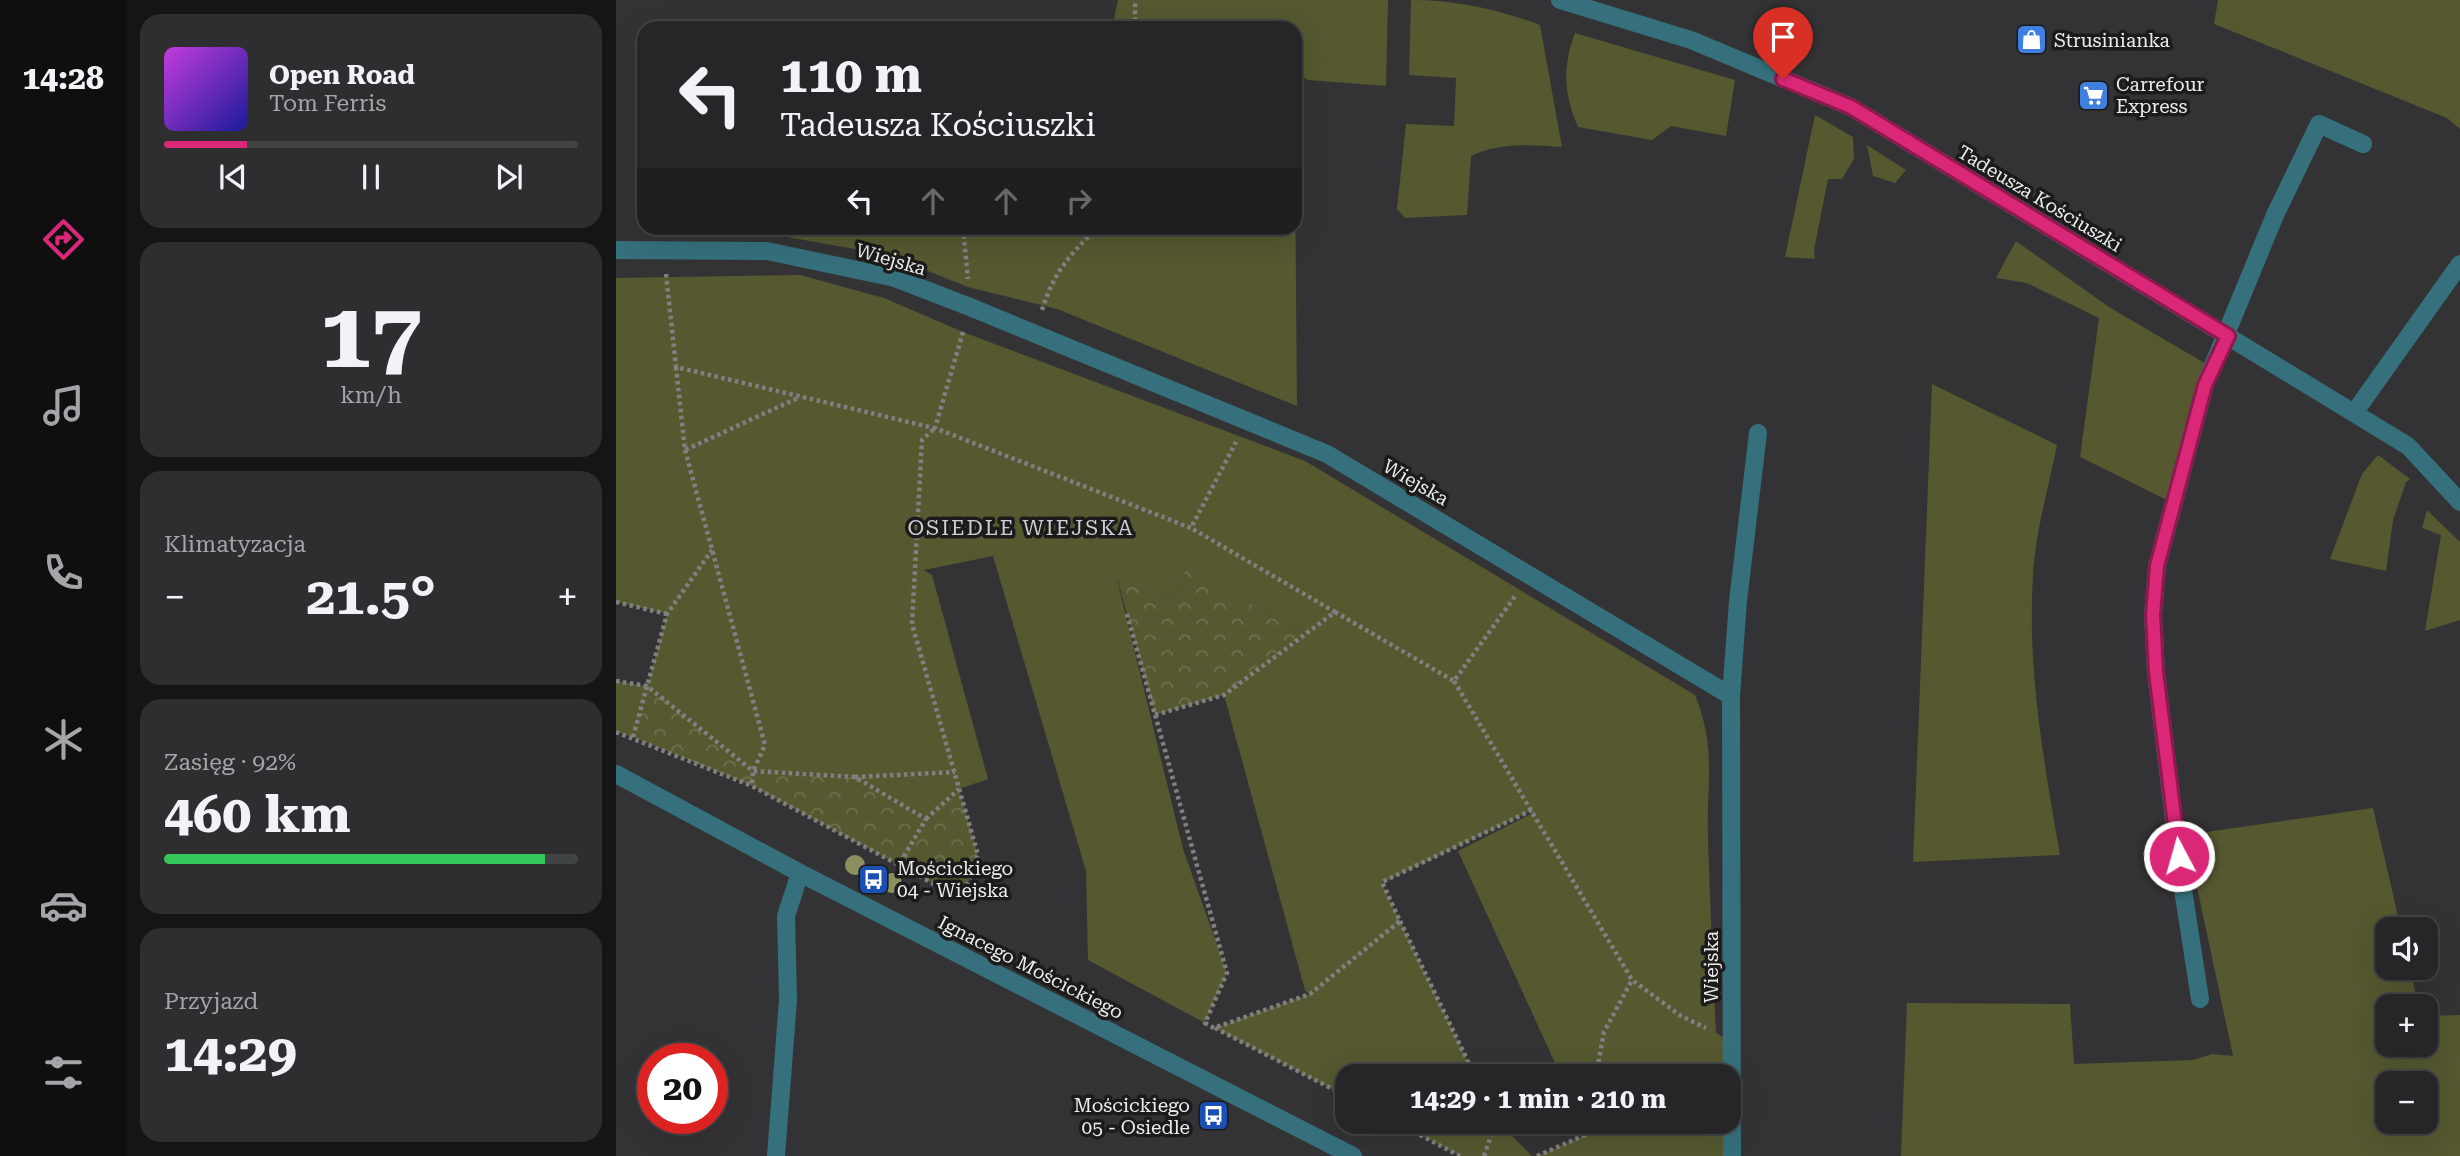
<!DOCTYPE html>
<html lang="pl">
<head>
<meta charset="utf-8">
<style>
	body { margin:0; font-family:"Roboto Serif",serif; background:#2e2e30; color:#f1f3f6; height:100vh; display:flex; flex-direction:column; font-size:26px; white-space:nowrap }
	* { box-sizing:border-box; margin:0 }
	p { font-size:23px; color:#a4a5a8 }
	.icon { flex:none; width:38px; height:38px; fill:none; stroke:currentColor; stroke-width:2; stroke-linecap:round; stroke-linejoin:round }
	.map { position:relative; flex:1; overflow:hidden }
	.drawer { display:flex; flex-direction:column; gap:14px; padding:14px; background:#151516; width:490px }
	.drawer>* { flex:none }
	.guide { position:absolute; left:21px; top:21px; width:665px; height:214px; border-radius:21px; box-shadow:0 7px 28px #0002,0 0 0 2px #424345; background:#262628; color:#f1f3f6; overflow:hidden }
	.fabs { position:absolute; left:1759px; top:917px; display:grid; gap:14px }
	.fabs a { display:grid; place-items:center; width:63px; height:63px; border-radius:14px; background:#262628; box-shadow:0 7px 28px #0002,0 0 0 2px #424345; font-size:35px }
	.speed { position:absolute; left:21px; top:1043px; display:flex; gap:14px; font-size:35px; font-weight:700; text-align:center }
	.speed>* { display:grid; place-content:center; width:91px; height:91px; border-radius:50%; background:#262628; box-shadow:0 7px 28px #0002,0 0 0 2px #424345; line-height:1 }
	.speed .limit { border:10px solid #d22; background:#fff; color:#111 }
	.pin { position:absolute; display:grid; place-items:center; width:60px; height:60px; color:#fff; margin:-72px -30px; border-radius:50% 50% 50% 0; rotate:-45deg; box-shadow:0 0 7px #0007 }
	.pin .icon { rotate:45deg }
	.me { position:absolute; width:77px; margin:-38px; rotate:354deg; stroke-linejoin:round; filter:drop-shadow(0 0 5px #0008) }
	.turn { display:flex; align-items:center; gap:24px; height:147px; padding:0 28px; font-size:32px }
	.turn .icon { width:91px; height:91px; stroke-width:2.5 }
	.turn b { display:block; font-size:49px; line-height:60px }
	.lanes { display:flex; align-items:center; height:66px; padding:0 28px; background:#0003; justify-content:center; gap:35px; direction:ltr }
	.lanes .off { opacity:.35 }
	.big { font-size:52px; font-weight:700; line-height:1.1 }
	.drawer .widget { flex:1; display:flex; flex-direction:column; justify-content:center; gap:10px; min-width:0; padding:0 24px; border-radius:21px; background:#2e2e30 }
	.drawer .dial { align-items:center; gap:0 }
	.dial b { font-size:91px; line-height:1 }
	.song { display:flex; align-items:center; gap:21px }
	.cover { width:84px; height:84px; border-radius:10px; background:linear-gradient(135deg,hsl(290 70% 55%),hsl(240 70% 35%)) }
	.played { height:7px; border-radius:4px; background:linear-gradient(90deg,#db2777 20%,#424345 20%) }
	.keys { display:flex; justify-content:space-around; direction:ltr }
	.heat { display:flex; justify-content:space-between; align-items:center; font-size:38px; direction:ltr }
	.charge { height:10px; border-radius:5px; background:linear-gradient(90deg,#34c759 92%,#424345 0) }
	.trip { position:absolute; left:719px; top:1064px; width:406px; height:70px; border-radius:21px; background:#262628; box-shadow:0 7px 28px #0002,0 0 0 2px #424345; font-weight:700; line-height:70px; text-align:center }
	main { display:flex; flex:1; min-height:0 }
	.tab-bar { display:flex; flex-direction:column; width:126px; justify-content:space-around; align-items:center; background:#0f0f10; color:#a4a5a8 }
	.tab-bar .icon { width:49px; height:49px }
	.tab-bar .current { color:#db2777 }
	.tab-bar b { font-size:32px; color:#f1f3f6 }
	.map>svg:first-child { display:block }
</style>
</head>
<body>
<main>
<nav class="tab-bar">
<b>14:28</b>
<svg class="icon current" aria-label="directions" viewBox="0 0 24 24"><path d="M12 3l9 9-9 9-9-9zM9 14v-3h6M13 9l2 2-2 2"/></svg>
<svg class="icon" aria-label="music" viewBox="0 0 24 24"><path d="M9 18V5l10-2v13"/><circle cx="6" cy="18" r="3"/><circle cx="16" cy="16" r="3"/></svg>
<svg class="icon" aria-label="phone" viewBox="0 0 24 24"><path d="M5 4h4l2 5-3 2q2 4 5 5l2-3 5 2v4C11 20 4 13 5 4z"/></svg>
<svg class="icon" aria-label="climate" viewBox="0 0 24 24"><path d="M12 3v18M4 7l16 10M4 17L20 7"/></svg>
<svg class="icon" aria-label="car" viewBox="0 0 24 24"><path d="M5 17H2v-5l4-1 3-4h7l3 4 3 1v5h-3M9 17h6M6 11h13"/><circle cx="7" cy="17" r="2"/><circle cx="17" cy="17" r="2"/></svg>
<svg class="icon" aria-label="filters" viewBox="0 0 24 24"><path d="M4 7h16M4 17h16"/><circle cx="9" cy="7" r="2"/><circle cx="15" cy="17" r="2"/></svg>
</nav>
<section class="drawer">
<div class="widget">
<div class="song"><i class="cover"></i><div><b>Open Road</b><p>Tom Ferris</p></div></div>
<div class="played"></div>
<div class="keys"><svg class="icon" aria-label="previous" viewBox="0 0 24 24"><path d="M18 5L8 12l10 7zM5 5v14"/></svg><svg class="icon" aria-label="pause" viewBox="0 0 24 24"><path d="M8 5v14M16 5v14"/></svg><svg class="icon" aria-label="next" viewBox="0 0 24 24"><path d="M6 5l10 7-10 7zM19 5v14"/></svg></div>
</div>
<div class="widget dial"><b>17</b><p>km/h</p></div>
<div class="widget"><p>Klimatyzacja</p>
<div class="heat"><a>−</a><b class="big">21.5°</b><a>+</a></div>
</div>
<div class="widget"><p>Zasięg · 92%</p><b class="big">460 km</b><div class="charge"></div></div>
<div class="widget"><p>Przyjazd</p><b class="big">14:29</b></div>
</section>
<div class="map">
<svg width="1844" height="1156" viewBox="0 0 1844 1156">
	<defs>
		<pattern id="forest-crowns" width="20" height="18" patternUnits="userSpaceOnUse" patternTransform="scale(1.75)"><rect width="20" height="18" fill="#565830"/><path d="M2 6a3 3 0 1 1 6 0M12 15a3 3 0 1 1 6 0" fill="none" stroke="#6e704e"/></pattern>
	</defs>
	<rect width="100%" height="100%" fill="#333335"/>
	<!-- grass -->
	<g fill="#565830" fill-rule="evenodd">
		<path d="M502,0H772L770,86L692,80L684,76L679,157V28H496Z"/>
		<path d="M795,0C840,0 881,9 924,25L946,147C915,145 884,142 855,156L851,215L789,218L781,209L790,124L838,126L840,78L793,75Z"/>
		<path d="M1602,0H1844V129L1831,118L1598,24Z"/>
		<path d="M959,33L1119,80L1110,136L1055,126L1036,140L962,127C948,94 946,67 959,33Z"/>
		<path d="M1199,115L1237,137L1238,159L1226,179H1212L1198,250L1199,259L1169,257Z"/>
		<path d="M1251,145L1290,170L1279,183L1257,176Z"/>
		<path d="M679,173L681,406L441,309L352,287L272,255L120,228H679Z"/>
		<path d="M1400,241L1493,307L1597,368L1557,503L1464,457L1483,318L1411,283L1380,278Z"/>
		<path d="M184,275L268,298L347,332L689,461L1079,695C1101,749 1090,784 1092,839C1094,903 1097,968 1100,1033L1116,1042V1156H921L969,1135L970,1127L966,1122H1113V1076H945L842,851L917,813L915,811L766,883L859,1076H732L731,1097L598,1028L693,994L689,990L608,695L689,634L570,569L558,599L501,579L567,849L611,973L589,1023L472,960L470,871L377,556L308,570L316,575L372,779L343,789L310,819L239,777L137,771L32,687L17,737L0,732V681L31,686L51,614L0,602V278Z"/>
		<path d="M1316,384L1441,445C1433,487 1419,532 1417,576C1411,670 1428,762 1444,855L1297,862Z"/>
		<path d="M1762,455L1794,479L1790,482L1777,520L1770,571L1714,559L1746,474Z"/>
		<path d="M1811,510L1844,542V620L1809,631L1825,535L1806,528Z"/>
		<path d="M1757,808L1785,929H1771V968H1794L1802,1006H1771V1045H1810V1016L1844,1015V1156H1285L1291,1003L1454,1004L1458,1064L1577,1060L1596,1054L1617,1056L1570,835ZM1810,1083V1122H1771V1083Z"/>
		<path d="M779,1122H882L916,1156H844Z"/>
	</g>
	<!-- forest -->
	<g fill="url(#forest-crowns)">
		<path d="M570,568L689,634L608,695L539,715L501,578L558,599Z"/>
		<path d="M31,686L137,771L239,777L310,819L343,789L362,855L346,899L136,786L17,737Z"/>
	</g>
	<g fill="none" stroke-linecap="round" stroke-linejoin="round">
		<!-- path -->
		<g stroke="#808082" stroke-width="4.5" stroke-dasharray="3.5 3.5" stroke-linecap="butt">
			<path d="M519,28V0"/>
			<path d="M347,228L352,279"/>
			<path d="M50,274L60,367L318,428"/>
			<path d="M426,310C439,270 453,256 481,228"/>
			<path d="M347,332L319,428L575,528L620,442"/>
			<path d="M60,367L69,450L184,397"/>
			<path d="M69,450L149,745L137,771L136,786L346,899L362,855L296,624L306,440L319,428"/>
			<path d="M0,602L51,614"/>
			<path d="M719,612L838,681L900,595"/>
			<path d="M511,614L611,973L589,1023L598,1028L694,994L784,921L766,882L916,810"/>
			<path d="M0,681L31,686L137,771L239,777L310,819L282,866"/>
			<path d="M838,681L1016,980L1065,1016L1090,1028"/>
			<path d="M539,715L608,695L719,612L575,528"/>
			<path d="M0,732L136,786"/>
			<path d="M17,737L51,614L96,550"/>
			<path d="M239,777L339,772"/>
			<path d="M310,819L343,789"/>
			<path d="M784,921L859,1076"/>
			<path d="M599,1028L732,1097"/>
			<path d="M980,1076L988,1032L1016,980"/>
			<path d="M779,1122L844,1156"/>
			<path d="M868,1156L880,1122"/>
			<path d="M921,1156L969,1135L971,1122"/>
		</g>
		<!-- minor -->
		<g stroke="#35707c" stroke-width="18">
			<path d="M944,0L1075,40L1235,107L1792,446L1844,502"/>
			<path d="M0,250L151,251L279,278L354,307L711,454L1115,696"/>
			<path d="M1738,413L1844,264"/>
			<path d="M0,774L184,873L737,1156"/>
			<path d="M1584,999L1565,877L1540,672L1537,615L1541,566L1589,385L1659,215L1703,124L1747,144"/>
			<path d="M160,1156L172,1000L170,916L184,873"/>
			<path d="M1116,1156L1115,696L1122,601L1142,433"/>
		</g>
	</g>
	<!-- trees -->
	<g fill="#8d8f5f">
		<circle cx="239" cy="865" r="10"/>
		<circle cx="276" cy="883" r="10"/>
	</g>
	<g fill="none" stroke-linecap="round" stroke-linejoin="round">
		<defs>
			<path id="route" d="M1167,79L1235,107L1612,336L1589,385L1541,566L1537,615L1540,672L1563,856"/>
		</defs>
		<!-- route casing -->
		<use href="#route" stroke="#8e194d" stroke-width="18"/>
		<!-- route -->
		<use href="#route" stroke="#db2777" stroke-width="12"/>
	</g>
	<!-- icons -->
	<defs>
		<symbol id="shop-square" viewBox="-11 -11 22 22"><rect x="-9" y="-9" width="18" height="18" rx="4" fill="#3f7fe0" stroke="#1b1b1c"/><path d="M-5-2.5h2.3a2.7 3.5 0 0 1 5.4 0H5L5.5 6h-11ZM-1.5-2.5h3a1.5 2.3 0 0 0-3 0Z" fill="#fff"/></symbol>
		<symbol id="supermarket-square" viewBox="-11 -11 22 22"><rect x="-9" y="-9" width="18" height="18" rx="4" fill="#3f7fe0" stroke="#1b1b1c"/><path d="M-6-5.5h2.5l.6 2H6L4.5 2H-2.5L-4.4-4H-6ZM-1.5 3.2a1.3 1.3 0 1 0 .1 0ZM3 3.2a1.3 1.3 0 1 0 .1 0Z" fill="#fff"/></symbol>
		<symbol id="bus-square" viewBox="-11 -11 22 22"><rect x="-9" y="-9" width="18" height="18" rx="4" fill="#1a4fb4" stroke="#1b1b1c"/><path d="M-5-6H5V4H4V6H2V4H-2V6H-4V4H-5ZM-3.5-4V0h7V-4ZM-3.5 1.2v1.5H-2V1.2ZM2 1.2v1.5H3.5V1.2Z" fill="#fff"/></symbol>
	</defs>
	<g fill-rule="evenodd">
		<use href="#shop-square" x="1398" y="22" width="35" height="35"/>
		<use href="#supermarket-square" x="1460" y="78" width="35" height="35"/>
		<use href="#bus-square" x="240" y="862" width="35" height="35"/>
		<use href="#bus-square" x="580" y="1098" width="35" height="35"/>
	</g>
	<g text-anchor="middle" stroke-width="7" stroke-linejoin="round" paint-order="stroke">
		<!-- poi labels -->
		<g font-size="19" fill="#ecebed" stroke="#1b1b1c" text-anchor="start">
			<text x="1438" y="47">Strusinianka</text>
			<text x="1500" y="91">Carrefour<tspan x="1500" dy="22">Express</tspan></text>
			<text x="281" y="875">Mościckiego<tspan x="281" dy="22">04 - Wiejska</tspan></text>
			<text x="574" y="1112" text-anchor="end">Mościckiego<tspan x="574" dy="22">05 - Osiedle</tspan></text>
		</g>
		<!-- street labels -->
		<g font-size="19" fill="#ecebed" stroke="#1b1b1c">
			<text transform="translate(1424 198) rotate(31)" y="7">Tadeusza Kościuszki</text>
			<text transform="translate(275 259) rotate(16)" y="7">Wiejska</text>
			<text transform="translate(800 482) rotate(30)" y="7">Wiejska</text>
			<text transform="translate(415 967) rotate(27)" y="7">Ignacego Mościckiego</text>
			<text transform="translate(1095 967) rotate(-90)" y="7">Wiejska</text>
		</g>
		<!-- neighbourhood labels -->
		<g font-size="21" letter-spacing="2" fill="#cecdd0" stroke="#1b1b1c">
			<text x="405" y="535">OSIEDLE WIEJSKA</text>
		</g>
	</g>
</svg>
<div class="fabs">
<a><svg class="icon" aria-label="sound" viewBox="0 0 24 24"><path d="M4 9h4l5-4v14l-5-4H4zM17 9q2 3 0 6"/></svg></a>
<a>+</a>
<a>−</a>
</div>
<div class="speed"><div class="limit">20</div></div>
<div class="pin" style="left:1167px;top:79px;background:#d93025"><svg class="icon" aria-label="arrive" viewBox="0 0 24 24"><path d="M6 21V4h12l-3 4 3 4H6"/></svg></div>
<svg class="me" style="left:1563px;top:856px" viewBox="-20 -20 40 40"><circle r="17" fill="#db2777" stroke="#fff" stroke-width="3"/><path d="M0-11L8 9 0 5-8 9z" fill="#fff"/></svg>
<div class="trip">14:29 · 1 min · 210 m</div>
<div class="guide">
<div class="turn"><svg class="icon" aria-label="left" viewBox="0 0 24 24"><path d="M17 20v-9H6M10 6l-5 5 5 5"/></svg><div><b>110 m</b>Tadeusza Kościuszki</div></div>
<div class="lanes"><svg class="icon" aria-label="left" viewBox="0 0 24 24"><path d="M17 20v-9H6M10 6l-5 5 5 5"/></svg><svg class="icon off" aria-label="ahead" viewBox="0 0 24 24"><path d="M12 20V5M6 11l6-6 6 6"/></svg><svg class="icon off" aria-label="ahead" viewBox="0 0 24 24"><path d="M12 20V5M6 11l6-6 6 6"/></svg><svg class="icon off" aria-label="right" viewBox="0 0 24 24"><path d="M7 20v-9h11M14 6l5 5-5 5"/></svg></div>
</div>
</div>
</main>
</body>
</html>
